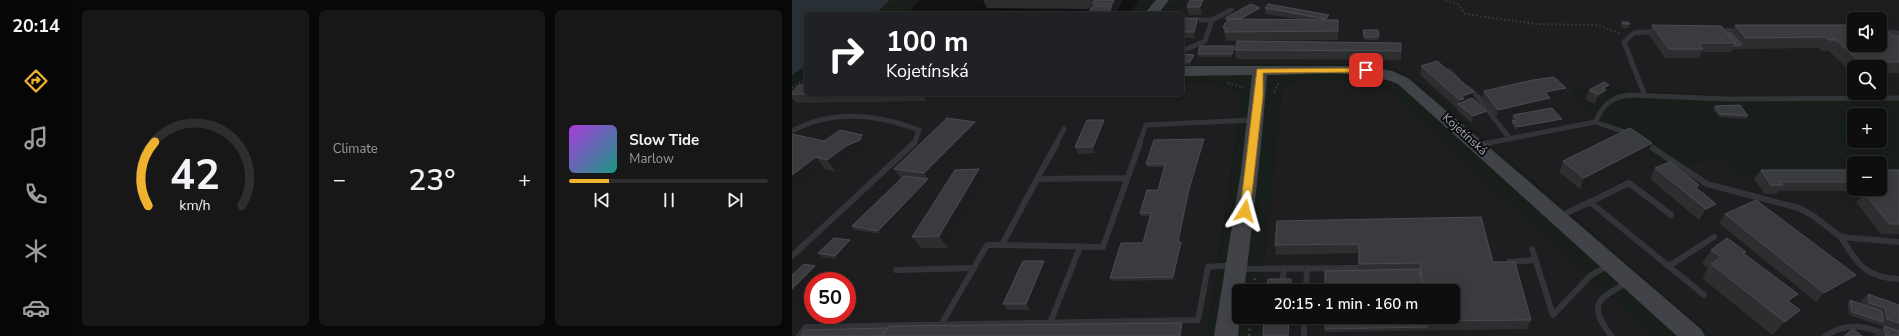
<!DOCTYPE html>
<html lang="en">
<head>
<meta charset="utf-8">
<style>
	body { margin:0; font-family:"Nunito Sans",sans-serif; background:#171717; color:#f1f3f6; height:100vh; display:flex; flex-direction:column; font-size:15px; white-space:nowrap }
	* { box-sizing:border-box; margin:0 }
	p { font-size:13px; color:#9b9c9e }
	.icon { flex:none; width:22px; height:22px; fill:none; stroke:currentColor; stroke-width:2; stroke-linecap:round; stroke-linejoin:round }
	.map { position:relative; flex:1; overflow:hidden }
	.details { display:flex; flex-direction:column; gap:10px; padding:10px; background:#080808; width:720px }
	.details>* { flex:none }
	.hud { position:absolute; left:12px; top:12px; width:380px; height:84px; border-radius:6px; box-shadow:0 2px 10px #0003,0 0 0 1px #2e2e2e; background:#202124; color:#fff; overflow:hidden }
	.controls { position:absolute; left:1055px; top:12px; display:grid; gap:8px }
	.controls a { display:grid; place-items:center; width:40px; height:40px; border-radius:6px; background:#0e0e0e; box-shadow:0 2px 10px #0003,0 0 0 1px #2e2e2e; font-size:20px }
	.speed { position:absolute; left:12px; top:272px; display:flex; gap:8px; font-size:20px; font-weight:700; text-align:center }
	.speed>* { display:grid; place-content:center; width:52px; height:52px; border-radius:50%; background:#0e0e0e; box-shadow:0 2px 10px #0003,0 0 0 1px #2e2e2e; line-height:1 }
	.speed .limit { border:6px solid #d22; background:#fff; color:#111 }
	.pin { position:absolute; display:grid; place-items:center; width:34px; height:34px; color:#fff; margin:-17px; border-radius:8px; box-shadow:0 2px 6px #0006 }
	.me { position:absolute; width:44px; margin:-22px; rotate:8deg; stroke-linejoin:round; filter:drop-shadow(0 0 3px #0008) }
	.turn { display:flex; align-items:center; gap:14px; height:84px; padding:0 16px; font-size:18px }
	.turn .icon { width:52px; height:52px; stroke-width:2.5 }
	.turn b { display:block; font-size:28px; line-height:34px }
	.big { font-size:30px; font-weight:600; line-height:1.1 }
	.details .card { flex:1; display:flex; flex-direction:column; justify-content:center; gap:6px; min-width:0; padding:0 14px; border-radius:6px; background:#171717 }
	.details .dial { align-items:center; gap:0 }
	.dial svg { height:104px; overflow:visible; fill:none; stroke:#2e2e2e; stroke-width:7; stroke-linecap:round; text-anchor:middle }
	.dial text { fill:#f1f3f6; stroke:none }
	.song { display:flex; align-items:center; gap:12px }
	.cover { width:48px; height:48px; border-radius:6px; background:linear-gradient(135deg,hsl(280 70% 55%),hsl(170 70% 35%)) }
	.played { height:4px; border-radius:2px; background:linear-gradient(90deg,#eeb22f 20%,#2e2e2e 20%) }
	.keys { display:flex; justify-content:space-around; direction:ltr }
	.heat { display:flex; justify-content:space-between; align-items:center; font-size:22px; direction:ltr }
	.details .tiles { flex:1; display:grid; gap:10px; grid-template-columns:repeat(3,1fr) }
	.trip { position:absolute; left:440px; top:284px; width:228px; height:40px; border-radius:6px; background:#0e0e0e; box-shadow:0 2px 10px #0003,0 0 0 1px #2e2e2e; font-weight:600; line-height:40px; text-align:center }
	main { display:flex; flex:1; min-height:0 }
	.tab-bar { display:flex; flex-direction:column; width:72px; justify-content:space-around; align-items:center; background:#060606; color:#9b9c9e }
	.tab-bar .icon { width:28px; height:28px }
	.tab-bar .current { color:#eeb22f }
	.tab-bar b { font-size:18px; color:#f1f3f6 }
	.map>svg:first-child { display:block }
</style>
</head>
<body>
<main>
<nav class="tab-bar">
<b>20:14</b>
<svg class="icon current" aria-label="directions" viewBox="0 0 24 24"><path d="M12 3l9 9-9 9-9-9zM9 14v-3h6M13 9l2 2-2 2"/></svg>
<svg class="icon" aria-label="music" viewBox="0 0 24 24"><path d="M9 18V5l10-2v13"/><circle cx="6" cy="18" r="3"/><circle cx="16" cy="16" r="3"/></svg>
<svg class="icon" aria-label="phone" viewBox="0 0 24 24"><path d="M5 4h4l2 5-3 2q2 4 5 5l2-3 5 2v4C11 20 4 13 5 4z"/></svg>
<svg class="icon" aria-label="climate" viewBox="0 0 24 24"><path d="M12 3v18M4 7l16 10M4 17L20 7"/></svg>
<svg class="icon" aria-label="car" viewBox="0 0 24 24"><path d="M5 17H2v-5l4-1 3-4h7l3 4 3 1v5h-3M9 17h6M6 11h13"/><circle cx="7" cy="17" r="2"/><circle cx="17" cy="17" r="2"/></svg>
</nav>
<section class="details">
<div class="tiles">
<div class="card dial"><svg viewBox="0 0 100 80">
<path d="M14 69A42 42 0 1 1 86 69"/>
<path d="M14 69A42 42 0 0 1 19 20" stroke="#eeb22f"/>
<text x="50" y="56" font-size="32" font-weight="700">42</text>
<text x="50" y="72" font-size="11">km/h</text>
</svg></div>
<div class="card"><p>Climate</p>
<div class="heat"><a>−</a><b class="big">23°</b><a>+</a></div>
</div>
<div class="card">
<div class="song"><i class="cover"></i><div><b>Slow Tide</b><p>Marlow</p></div></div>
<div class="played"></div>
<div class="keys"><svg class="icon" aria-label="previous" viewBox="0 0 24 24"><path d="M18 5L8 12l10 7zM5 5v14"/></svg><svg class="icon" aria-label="pause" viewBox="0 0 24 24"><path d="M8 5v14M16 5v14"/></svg><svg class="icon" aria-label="next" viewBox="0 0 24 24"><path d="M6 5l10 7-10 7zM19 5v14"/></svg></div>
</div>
</div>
</section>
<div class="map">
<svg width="1107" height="336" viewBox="0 0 1107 336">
	<rect width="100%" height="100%" fill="#121213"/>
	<!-- built -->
	<g fill="#1e1e20" fill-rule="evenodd">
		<path d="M391,0H1107V95H925L792,89L780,87L794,112L827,133L888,164L935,157L944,172L1062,189H1088L1107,179V336H919L633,87L608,71L588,64L390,65V14H376ZM1062,19H1088V45H1062ZM1062,67H1088V93H1062Z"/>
		<path d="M390,81L425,83L451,93L415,336H0V94H390ZM21,281H55V315H21Z"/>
		<path d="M503,82H572L596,89L862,336H464L466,317H661V291H469L489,94L491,86Z"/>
	</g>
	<!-- green -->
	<g fill="#181e19" fill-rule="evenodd">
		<path d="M98,0H128L115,14H83Z"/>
		<path d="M346,0H391L376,14H339Z"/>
		<path d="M588,64L608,71L633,87L919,336H862L596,89L572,82H503L491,86L489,94L469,291H447V317H466L464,336H415L451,93L425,83L390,81V65Z"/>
		<path d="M14,66V85L0,94V75Z"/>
		<path d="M780,87L792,89L925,95H1107V179H1088V163H1062V179H962L944,172L935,157L888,164L878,168L794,112ZM1062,115H1088V141H1062Z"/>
	</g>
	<!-- water -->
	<path fill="#293037" d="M0,0H98L83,14H14V66L0,75Z"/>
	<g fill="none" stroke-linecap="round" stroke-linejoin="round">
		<!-- path-far1 -->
		<g stroke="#393b3f" stroke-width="2" stroke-dasharray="1.5 2.5" stroke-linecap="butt">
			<path d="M654,0L667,5L673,14L743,24L806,25L829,34"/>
			<path d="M1079,12L1093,21"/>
			<path d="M436,83L452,88"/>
			<path d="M0,88L14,79"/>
			<path d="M482,92L487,82"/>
		</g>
		<!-- path -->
		<g stroke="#393b3f" stroke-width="3" stroke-dasharray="2 3.5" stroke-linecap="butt">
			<path d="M462,291L463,278"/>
			<path d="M457,336L459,317"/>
		</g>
		<!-- service-far1 -->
		<g stroke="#333438" stroke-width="5">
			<path d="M194,14H263"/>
			<path d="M390,20H420L413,41L390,51"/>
			<path d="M420,20L439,10"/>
			<path d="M926,31H947"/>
			<path d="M1088,31L1107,33"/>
			<path d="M657,71L666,80"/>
			<path d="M676,88L686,97L718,139"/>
			<path d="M853,96L832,42L842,33L865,31"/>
			<path d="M803,122C811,105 819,97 838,95L934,99L1107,98"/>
			<path d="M0,131C40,109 85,114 127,130L122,144"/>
			<path d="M852,142L855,144"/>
			<path d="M264,144L272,129"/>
			<path d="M347,144L354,125L462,120"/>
			<path d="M691,144L803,122L839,134"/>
		</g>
		<!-- service -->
		<g stroke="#333438" stroke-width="6">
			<path d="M853,143L915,184L1007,208L1020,215L1049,237L1107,242"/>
			<path d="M685,145L697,143"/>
			<path d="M335,178L245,179L210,245L311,247L348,143"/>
			<path d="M245,179L265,143"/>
			<path d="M798,202L837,183L879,215"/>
			<path d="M766,217L798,202L912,295"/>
			<path d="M1049,237C1066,264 1072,277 1107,279"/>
			<path d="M740,249L761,315L798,276L817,265"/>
			<path d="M0,256L122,143"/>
			<path d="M717,262L744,260"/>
			<path d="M877,266L922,237"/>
			<path d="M448,269L566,268"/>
			<path d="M104,270L182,268"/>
			<path d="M490,286L492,268"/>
			<path d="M514,291L515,268"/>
			<path d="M512,317V336"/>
			<path d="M258,323L288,247"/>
			<path d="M149,325L195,245H210"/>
			<path d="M7,336L14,327L406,320L416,267L441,265"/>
			<path d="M819,336C796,304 804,300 835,283"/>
			<path d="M1033,336C1058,320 1074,327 1100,336"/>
		</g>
		<!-- secondary -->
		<g fill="#414348" fill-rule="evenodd">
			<path d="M364,0H377L366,14H352Z"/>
			<path d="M390,66H573L600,71L616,78L909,329L913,336H885L606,84C569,68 516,75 475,75C470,147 461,219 452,291H447L448,317L446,336H422L449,171L460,75L390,76Z"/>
		</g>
	</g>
	<!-- wall -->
	<g fill="#2e2e31">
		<path d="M191,0H330L323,14H297L298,12L297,11L299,9L195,8Z"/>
		<path d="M398,0H411L413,7L410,15H397L395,7Z"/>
		<path d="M473,8L537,15V20H546V40L434,41V37H433L431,28L436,22L434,21L433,18L469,12L455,19H505L473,14Z"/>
		<path d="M406,18L408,24L403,38H390V22Z"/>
		<path d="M830,22L838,24L836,28H830L829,25Z"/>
		<path d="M860,25L935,33H939L943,25L1107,36V73H1088V67H1062V73H1060L1037,51H1030L1027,48L941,49L939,52H910L907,58H873L856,34Z"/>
		<path d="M571,30L587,37L586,40H572Z"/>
		<path d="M442,46V50L440,57H407L406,54Z"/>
		<path d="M443,50L609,51V60L444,59Z"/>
		<path d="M390,54L403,59L399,65L390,64Z"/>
		<path d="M629,66L680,99L695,111L694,117L680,123L665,110V108L628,75Z"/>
		<path d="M774,88L771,97L757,100L755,107L704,119L690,100L692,91Z"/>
		<path d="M797,90L813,94L811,99L803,104L793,99Z"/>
		<path d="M0,92L14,94H140L134,101L5,103L0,98Z"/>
		<path d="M923,106L956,116L954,119L927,117L921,109Z"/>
		<path d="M721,115L769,122L724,131L720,124V121H722L720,119Z"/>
		<path d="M312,120L314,127L303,153L286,154L283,147Z"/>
		<path d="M183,122L188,131L89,234L62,230L60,226L109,178L102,169Z"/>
		<path d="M412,139V142L398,192L387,242H389L390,246L382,280L319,281L318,278L351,243L358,216H349L348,213L366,190L372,167H355L354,164Z"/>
		<path d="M32,141L78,146L76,152L62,158L44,172L33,169L0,194Z"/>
		<path d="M855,154L788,189L767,172L771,161Z"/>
		<path d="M863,168L907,185L905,188L924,204L917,215L907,220L858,179Z"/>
		<path d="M187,169L194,181L156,248H129L120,237Z"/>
		<path d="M969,170H1062V189H1088L1107,170V234H1089L1064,202L1069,197L1064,191H986L984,194H973L962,179Z"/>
		<path d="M933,214L1055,284L1024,302L927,223Z"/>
		<path d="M485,221L701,262L739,320L735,329L533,332V317H661V291H533L566,270V253L484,255L483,245Z"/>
		<path d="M58,240L61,243L46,259L30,257L26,253Z"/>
		<path d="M919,250L952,254L998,303L995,324L980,335L910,278L916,268L910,264Z"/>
		<path d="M252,261L256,267L238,310H216L211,304Z"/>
		<path d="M1076,294L1107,305V336H1081L1092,327L1057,315L1055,303L1058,300L1070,304L1069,301Z"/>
	</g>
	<!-- shaded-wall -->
	<g fill="#1d1d1f">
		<path d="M322,0H330L323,14H316L320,6V4Z"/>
		<path d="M411,0L413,7L410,15L408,7Z"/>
		<path d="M468,8L469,12L443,25V22Z"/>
		<path d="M537,15V21L534,25V19Z"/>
		<path d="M406,18L408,24L403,38L402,32Z"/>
		<path d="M442,46V50L440,57V54Z"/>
		<path d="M402,55L403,59L399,65L398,62Z"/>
		<path d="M817,85L811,99L803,104L806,95L811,88Z"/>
		<path d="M774,88L771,97L757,100L755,107L704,119L706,110L753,92Z"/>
		<path d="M682,92L680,101L667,105L668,100L670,96Z"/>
		<path d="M130,94H140L134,101Z"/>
		<path d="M695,111L694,117L680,123L681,116Z"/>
		<path d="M770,119L769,122L724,131L725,127Z"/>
		<path d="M312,120L314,127L303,153L301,147Z"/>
		<path d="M183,122L188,131L138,183L132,173Z"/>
		<path d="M70,135L78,146L76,152L62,158L44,172L35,160Z"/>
		<path d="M412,139V142L398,192L387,246L386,242L397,189Z"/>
		<path d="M860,143L855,154L788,189L792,178Z"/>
		<path d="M24,157L33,169L0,194V175Z"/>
		<path d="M187,169L194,181L156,248L147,236Z"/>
		<path d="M136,179L138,183L89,234L86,231Z"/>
		<path d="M924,204L917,215L907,220L914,209Z"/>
		<path d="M58,240L61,243L46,259L43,256Z"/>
		<path d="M389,242L390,246L382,280L381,277Z"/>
		<path d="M252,261L256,267L238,310L234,304Z"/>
		<path d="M23,266L30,272L0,302V289Z"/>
		<path d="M1064,275L1055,284L1024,302L1032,293Z"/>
		<path d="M499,279L501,291H499Z"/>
		<path d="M1006,294L994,308L984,315L996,301Z"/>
		<path d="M1008,310L995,324L980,335L993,322Z"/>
		<path d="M497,317H499L498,336H496Z"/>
		<path d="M390,323L394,334V336H388Z"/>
	</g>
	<!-- building -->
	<g fill="#3a3b3f" stroke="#4b4c51">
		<path d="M303,0H322L320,4H301Z"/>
		<path d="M398,0H411L408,7H395Z"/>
		<path d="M459,4L468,8L448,19H436L433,18Z"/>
		<path d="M476,4L537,15L534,19L473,8Z"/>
		<path d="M302,6H320L316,14H297L299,11H297Z"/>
		<path d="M406,18L402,32H390V22L391,19Z"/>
		<path d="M436,19L546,20V31L433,32L434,28H431L433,23H435Z"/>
		<path d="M830,22H836L838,24H831Z"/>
		<path d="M860,25L929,26L944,43H907L911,49H877Z"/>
		<path d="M943,25H1062V45H1088V25L1101,36H1107V62H1068L1041,37L1044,40H1037L1034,37L954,38Z"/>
		<path d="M571,30H586L587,37H572Z"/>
		<path d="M935,33H939L950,45L942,46L944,43Z"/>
		<path d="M445,41L609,43V51L443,50Z"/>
		<path d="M408,46H442L440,54H406Z"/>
		<path d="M390,54L402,55L398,62L390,61Z"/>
		<path d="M645,61L682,92L670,96L672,99L668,100L629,66Z"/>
		<path d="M762,77L774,88L753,92L758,98L706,110L692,91L741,80Z"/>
		<path d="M812,82L817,85L811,88L814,90L806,95L797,90Z"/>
		<path d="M7,85H14V94H0V92Z"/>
		<path d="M680,98L695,111L681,116L666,104Z"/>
		<path d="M948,105L956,116L928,114L923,106Z"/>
		<path d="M760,108L770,119L725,127L720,121L725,120L721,115Z"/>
		<path d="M155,118L183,122L132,173L102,169Z"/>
		<path d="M295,120H312L301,147H283Z"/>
		<path d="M838,128L860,143L792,178L771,161Z"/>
		<path d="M48,130L70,135L68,140L54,146L35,160L24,157L0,175V134L32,141Z"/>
		<path d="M412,139L397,189L386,242H389L381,277L318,278L329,243H351L359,213H348L355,190H366L373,164H354L362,140Z"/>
		<path d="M878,162L907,185L903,187L924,204L914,209L863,168Z"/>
		<path d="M187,169L147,236L120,237L163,170Z"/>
		<path d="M969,170H1062V182H988L991,185H979Z"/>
		<path d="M1088,170H1107V224H1098L1072,193H1081L1078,189H1088Z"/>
		<path d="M112,176L136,179L86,231L60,226Z"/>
		<path d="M964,200L1064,275L1032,293L933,214Z"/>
		<path d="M689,217L701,262H723L739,320L636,321L635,317H661V291H632L628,263L567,264V244L483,245L485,221Z"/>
		<path d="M42,238L58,240L43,256L26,253Z"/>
		<path d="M935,238L954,252L951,253L1006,294L996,301L1008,310L993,322L919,264L929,257L919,250Z"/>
		<path d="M231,261H252L234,304H211Z"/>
		<path d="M12,264L23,266L0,289V275Z"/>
		<path d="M628,269L630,291H533V271Z"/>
		<path d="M476,279H499V291H475Z"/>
		<path d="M1076,294L1107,305V323L1095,319L1093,308L1077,303Z"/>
		<path d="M1058,300L1090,311L1091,322L1060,312Z"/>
		<path d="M472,317H497L496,336H471Z"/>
		<path d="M533,317H634L635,327L533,329Z"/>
		<path d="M390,323L388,336H90L97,326Z"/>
		<path d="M1092,326L1107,331V336H1094Z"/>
		<path d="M95,328L90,336H9L13,330Z"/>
		<path d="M1061,329L1070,336H1052Z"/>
	</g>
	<!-- route -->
	<path fill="#eeb22f" stroke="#9b741f" d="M574,68L577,70L576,72L471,73V96L458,211L453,215L450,214L448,211L465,69Z"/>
	<g text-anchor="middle" stroke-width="4" stroke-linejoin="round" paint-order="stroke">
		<!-- street labels -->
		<g font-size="12" fill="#a3a8b4" stroke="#0d0d0e">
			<text transform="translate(673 134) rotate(42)" y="4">Kojetínská</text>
		</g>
	</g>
</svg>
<div class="controls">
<a><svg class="icon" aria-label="sound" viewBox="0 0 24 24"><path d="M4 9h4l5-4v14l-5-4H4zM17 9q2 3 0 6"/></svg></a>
<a><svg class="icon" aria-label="search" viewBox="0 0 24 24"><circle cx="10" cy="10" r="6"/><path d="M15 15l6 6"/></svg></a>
<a>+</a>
<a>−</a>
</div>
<div class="speed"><div class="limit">50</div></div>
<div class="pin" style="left:574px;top:70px;background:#d93025"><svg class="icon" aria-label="arrive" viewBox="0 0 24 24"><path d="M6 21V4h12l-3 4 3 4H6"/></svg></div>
<svg class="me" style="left:453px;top:211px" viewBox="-20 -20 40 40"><path d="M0-17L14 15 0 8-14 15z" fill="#eeb22f" stroke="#fff" stroke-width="4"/></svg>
<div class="trip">20:15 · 1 min · 160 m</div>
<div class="hud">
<div class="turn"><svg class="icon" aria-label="right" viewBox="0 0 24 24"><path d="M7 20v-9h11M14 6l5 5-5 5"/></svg><div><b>100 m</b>Kojetínská</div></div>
</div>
</div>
</main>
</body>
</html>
